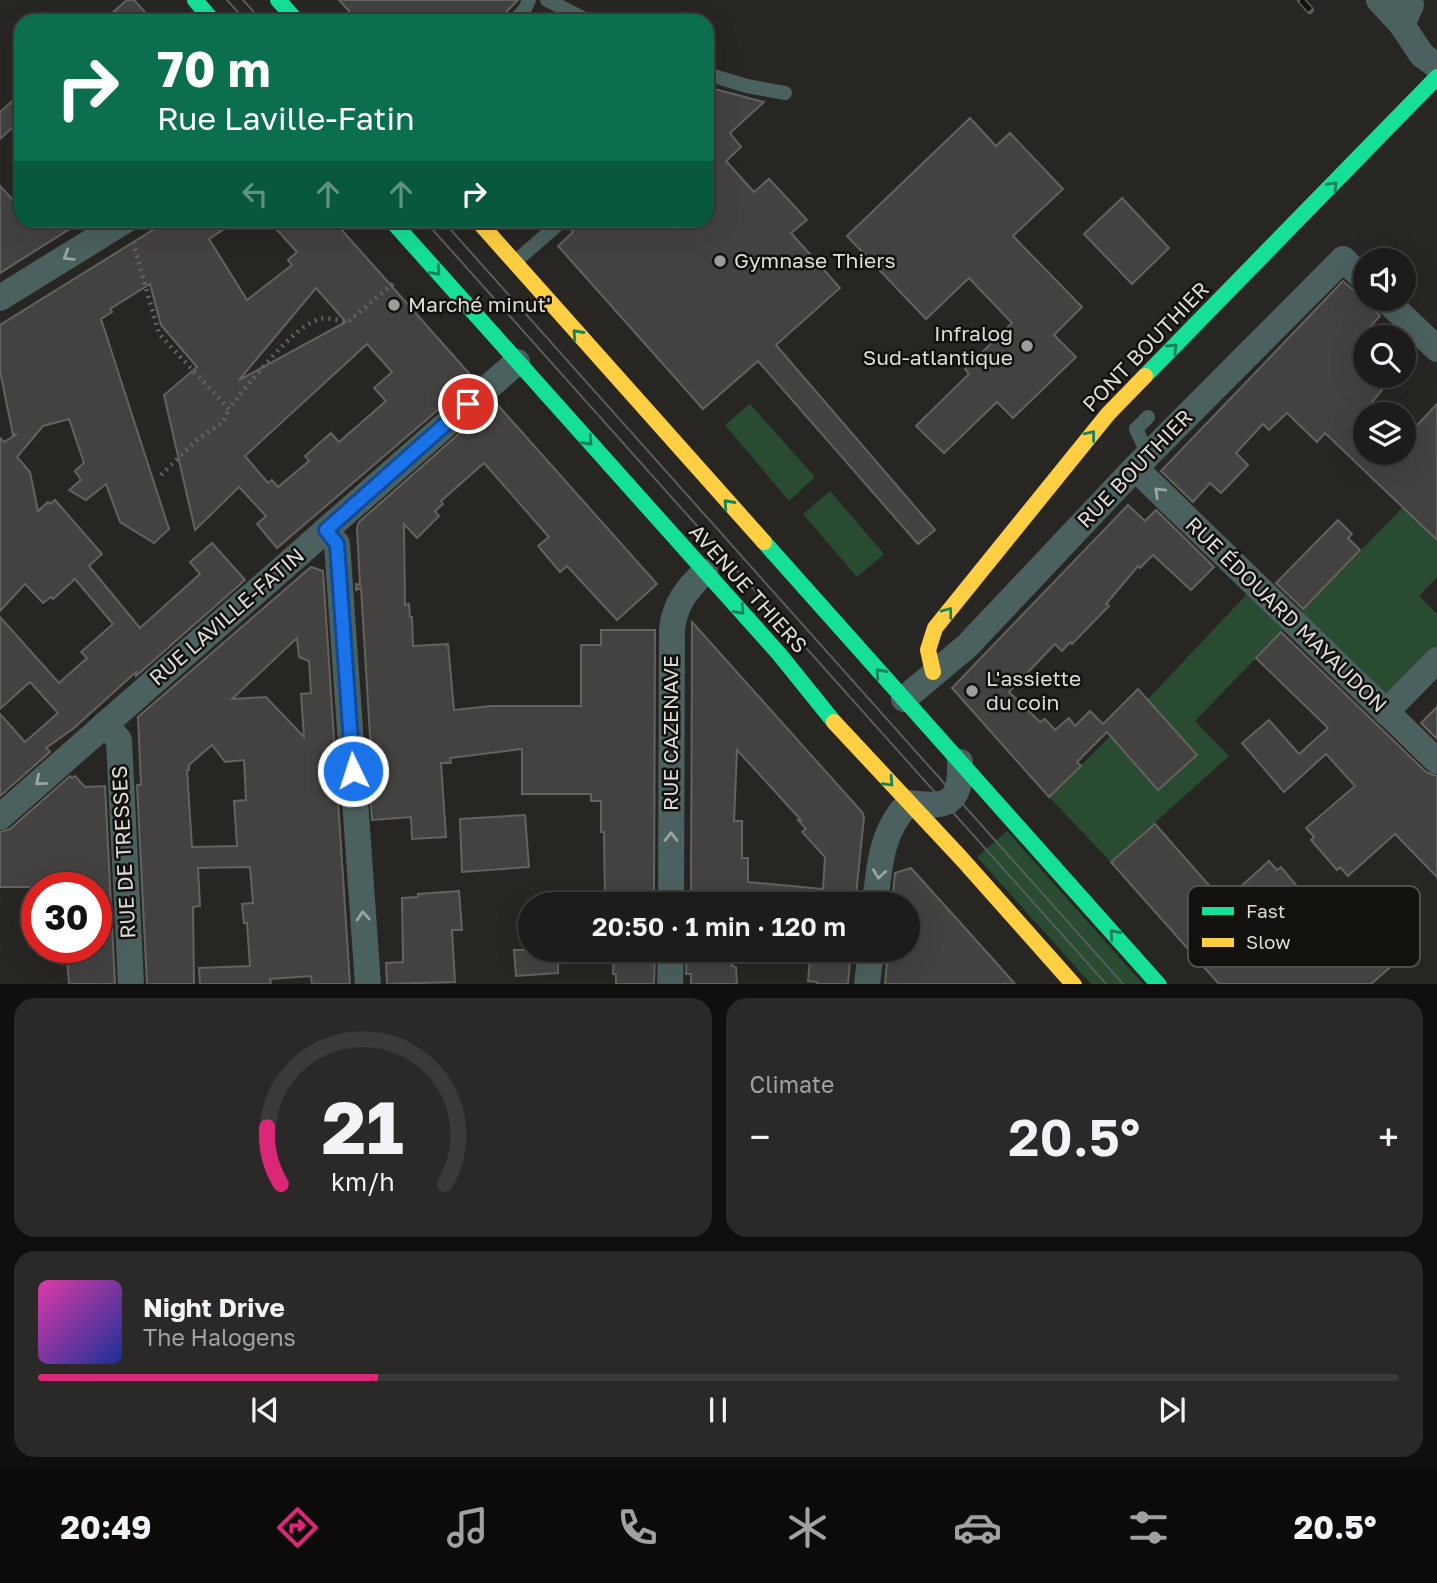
<!DOCTYPE html>
<html lang="en">
<head>
<meta charset="utf-8">
<style>
	body { margin:0; font-family:"Golos Text",sans-serif; background:#2b2927; color:#f1f3f6; height:100vh; display:flex; flex-direction:column; font-size:26px; white-space:nowrap }
	* { box-sizing:border-box; margin:0 }
	p { font-size:23px; color:#a1a1a2 }
	.icon { flex:none; width:38px; height:38px; fill:none; stroke:currentColor; stroke-width:2; stroke-linecap:round; stroke-linejoin:round }
	.map { position:relative; height:984px; overflow:hidden }
	.sheet { display:flex; flex-direction:column; gap:14px; padding:14px; background:#100f0e; flex:1 }
	.sheet>* { flex:none }
	.guide { position:absolute; left:14px; top:14px; width:700px; height:214px; border-radius:21px; box-shadow:0 7px 28px #0002,0 0 0 2px #3c3a39; background:#0b6e4f; color:#fff; overflow:hidden }
	.controls { position:absolute; left:1353px; top:248px; display:grid; gap:14px }
	.controls a { display:grid; place-items:center; width:63px; height:63px; border-radius:50%; background:#1e1c1a; box-shadow:0 7px 28px #0002,0 0 0 2px #3c3a39; font-size:35px }
	.speed { position:absolute; left:21px; top:872px; display:flex; gap:14px; font-size:35px; font-weight:700; text-align:center }
	.speed>* { display:grid; place-content:center; width:91px; height:91px; border-radius:50%; background:#1e1c1a; box-shadow:0 7px 28px #0002,0 0 0 2px #3c3a39; line-height:1 }
	.speed .limit { border:10px solid #d22; background:#fff; color:#111 }
	.pin { position:absolute; display:grid; place-items:center; width:60px; height:60px; color:#fff; margin:-30px; border:4px solid #fff; border-radius:50%; box-shadow:0 2px 7px #0007 }
	.me { position:absolute; width:77px; margin:-38px; rotate:356deg; stroke-linejoin:round; filter:drop-shadow(0 0 5px #0008) }
	.turn { display:flex; align-items:center; gap:24px; height:147px; padding:0 28px; font-size:32px }
	.turn .icon { width:91px; height:91px; stroke-width:2.5 }
	.turn b { display:block; font-size:49px; line-height:60px }
	.lanes { display:flex; align-items:center; height:66px; padding:0 28px; background:#0003; justify-content:center; gap:35px; direction:ltr }
	.lanes .off { opacity:.35 }
	.big { font-size:52px; font-weight:600; line-height:1.1 }
	.sheet .card { flex:1; display:flex; flex-direction:column; justify-content:center; gap:10px; min-width:0; padding:0 24px; border-radius:21px; background:#2b2927 }
	.sheet .dial { align-items:center; gap:0 }
	.dial svg { height:182px; overflow:visible; fill:none; stroke:#3c3a39; stroke-width:7; stroke-linecap:round; text-anchor:middle }
	.dial text { fill:#f1f3f6; stroke:none }
	.song { display:flex; align-items:center; gap:21px }
	.cover { width:84px; height:84px; border-radius:10px; background:linear-gradient(135deg,hsl(320 70% 55%),hsl(230 70% 35%)) }
	.played { height:7px; border-radius:4px; background:linear-gradient(90deg,#db2777 25%,#3c3a39 25%) }
	.keys { display:flex; justify-content:space-around; direction:ltr }
	.heat { display:flex; justify-content:space-between; align-items:center; font-size:38px; direction:ltr }
	.sheet .tiles { flex:1; display:grid; gap:14px; grid-template-columns:1fr 1fr }
	.card:last-child { grid-column:span 2 }
	.trip { position:absolute; left:518px; top:892px; width:402px; height:70px; border-radius:35px; background:#1e1c1a; box-shadow:0 7px 28px #0002,0 0 0 2px #3c3a39; font-weight:600; line-height:70px; text-align:center }
	.tab-bar { display:flex; height:112px; justify-content:space-around; align-items:center; background:#0c0b0a; color:#a1a1a2 }
	.tab-bar .icon { width:49px; height:49px }
	.tab-bar .on { color:#db2777 }
	.tab-bar b { font-size:32px; color:#f1f3f6 }
	.map>svg:first-child { display:block }
</style>
</head>
<body>
<div class="map">
<svg width="1437" height="985" viewBox="0 0 1437 985">
	<rect width="100%" height="100%" fill="#282623"/>
	<!-- green -->
	<g fill="#294b31">
		<path d="M750,404L815,477L789,501L725,425Z"/>
		<path d="M830,491L884,554L857,577L803,514Z"/>
		<path d="M1403,507L1437,542V577L1419,596L1437,614V648L1386,701L1299,614Z"/>
		<path d="M1248,593L1284,629L1195,721L1229,756L1111,862L1049,797L1148,699Z"/>
		<path d="M1007,831L1143,984H1091L977,857Z"/>
	</g>
	<!-- building -->
	<g fill="#444240" stroke="#64625f" stroke-width="2" fill-rule="evenodd">
		<path d="M127,0H134L153,21H103Z"/>
		<path d="M339,0H518L497,21H358Z"/>
		<path d="M707,87L764,102L730,133L741,147L726,161L754,192L769,179L798,210L807,220L791,233L840,288L776,345L935,530L918,544L758,361L703,409L558,246L573,232L570,227L572,220H707Z"/>
		<path d="M21,93V120L0,139V112Z"/>
		<path d="M970,118L996,146L1010,133L1063,189L1013,236L1082,307L1054,335L1076,357L1013,418L997,402L944,453L916,426L969,374L965,369L1012,323L969,278L926,319L847,236Z"/>
		<path d="M0,186L21,209V220H84L0,273Z"/>
		<path d="M1122,198L1169,248L1132,284L1084,234Z"/>
		<path d="M169,220H238L209,239L247,300L292,265L288,260L297,252L277,230L291,220H333L474,379L277,548L257,524L266,516L239,487L195,530L164,395L197,367L161,325L150,284L110,309L112,312L101,319L169,529L154,543L120,522L106,484L86,500L69,490L81,480L75,471L84,463L69,419L43,426L17,457L30,472L38,511L48,502L50,504L55,500L102,554L89,566L140,628L200,574L190,562L212,543L245,580L136,676V672L74,728L46,748L50,752L0,796V714L25,742L58,713L30,682L0,709V617L59,683L87,658L81,652L113,624L75,579L53,599L51,597L43,603L25,584L0,611V438L4,442L17,434L13,435L0,371V325ZM316,288L346,322L239,380ZM367,344L392,372L374,388L386,401L339,442L331,433L305,456L309,461L278,487L272,480L268,483L245,456Z"/>
		<path d="M1343,281L1355,292L1363,295L1380,316L1370,327L1381,338H1365V376H1393L1365,411V453H1404V439L1437,404V540L1325,433L1317,442L1287,413L1269,430L1263,424L1236,453L1248,465L1221,493L1210,483L1193,502L1161,471Z"/>
		<path d="M495,402L657,584L617,620L567,566L560,572L538,546L549,537L484,463L441,501L443,504L435,511L439,516L417,538L404,524L405,605L409,604L410,617H412L413,646L448,644L454,710L491,706H581V645H601V630H655L654,905H605L604,832H601V801H591V794H522V749L450,758L451,763H441L446,837L412,839L411,817L372,820L367,752H371L361,588L356,590V584L360,585L357,528L359,522Z"/>
		<path d="M1128,505L1145,521L1156,510L1214,567L1191,590L1153,555L1140,568L1138,566L1106,604L1109,606L1072,644L1070,642L1062,651L1055,644L1009,692L1040,722L1045,719L1055,730L1069,718L1075,726L1090,711L1103,724L1138,689L1197,755L1158,790L1107,732L1077,762L1081,766L1049,797L952,688Z"/>
		<path d="M1338,520L1352,534L1348,538L1360,550L1303,609L1276,583Z"/>
		<path d="M311,567L323,571L350,984H312L311,976L270,979L271,984H200L199,968L250,966L247,923H244L242,904L253,903L250,867L198,868L200,906L193,907L194,984H147L137,785H141L138,717ZM297,638L299,657L309,661L311,693L301,694L304,737L266,697L232,699ZM212,745L225,762L244,760L246,800L234,801L237,846L192,847L187,770H189V765Z"/>
		<path d="M692,622L862,812L864,817L855,905H691ZM737,750L801,820H798L806,829L802,832L825,857L823,889L748,882V858H742V821H734Z"/>
		<path d="M1281,632L1426,772L1437,776V877L1395,834L1348,876L1340,867L1337,870L1311,840L1314,837L1306,828L1355,786L1326,754L1284,792L1242,743L1269,720L1299,754L1328,728L1256,658Z"/>
		<path d="M1437,707V739L1421,723Z"/>
		<path d="M70,776L72,778L75,776L85,787L105,786L115,984H69L66,947H96V887H0V832L10,829Z"/>
		<path d="M525,815L529,867L462,872L460,819Z"/>
		<path d="M1155,824L1221,899L1224,897L1226,900L1269,861L1277,870L1281,867L1306,897L1303,900L1334,933L1353,916L1361,925L1364,922L1390,951L1387,954L1395,963L1371,984H1219L1111,862Z"/>
		<path d="M911,868L992,958L1015,984H885L888,950H908V905H892L895,873Z"/>
		<path d="M459,891L462,930H452L455,982L387,984L386,963L403,962L402,898L418,897V894Z"/>
		<path d="M514,950H555L558,952V973L516,976Z"/>
		<path d="M614,950H655L654,984H616V974H613Z"/>
		<path d="M687,950H732V966L736,967L737,984H691V974H686Z"/>
		<path d="M817,950H851L848,984H817V982L808,981L810,959L816,960Z"/>
	</g>
	<g fill="none" stroke-linecap="round" stroke-linejoin="round">
		<!-- path -->
		<g stroke="#5c6766" stroke-width="4.5" stroke-dasharray="2 5" stroke-linecap="butt">
			<path d="M133,242L159,334L229,409C244,389 296,322 321,319C329,317 340,321 348,322L394,283"/>
			<path d="M161,475L198,439L223,422L229,409"/>
		</g>
		<!-- lane -->
		<g stroke="#4b615f" stroke-width="14">
			<path d="M547,0L589,21"/>
			<path d="M514,21L525,9L529,0"/>
			<path d="M707,74L747,86L785,93"/>
			<path d="M516,261L563,220"/>
			<path d="M1148,455L1136,429L1148,417"/>
		</g>
		<!-- street -->
		<g stroke="#4b615f" stroke-width="26">
			<path d="M1379,0L1402,25L1422,55L1437,66"/>
			<path d="M1402,25L1411,5L1410,0"/>
			<path d="M0,298L126,220"/>
			<path d="M1385,299L1437,349"/>
			<path d="M1135,468L1437,761"/>
			<path d="M326,530L337,544L368,985"/>
			<path d="M904,699L967,646L1135,468L1343,259L1365,280"/>
			<path d="M1386,712L1437,660"/>
			<path d="M105,724L119,740L131,985"/>
			<path d="M0,817L517,362"/>
			<path d="M671,905L672,629C675,604 687,588 705,572"/>
			<path d="M875,905C879,868 881,830 909,803C947,808 961,805 960,762"/>
			<path d="M670,985L671,950"/>
			<path d="M867,985L871,950"/>
		</g>
		<!-- fast -->
		<g stroke="#16e098" stroke-width="16">
			<path d="M195,0L213,21"/>
			<path d="M278,0L297,21"/>
			<path d="M391,220L780,655L834,722"/>
			<path d="M1145,376L1437,77"/>
			<path d="M764,542L1159,985"/>
		</g>
		<!-- slow -->
		<g stroke="#ffcf43" stroke-width="16">
			<path d="M477,220L764,542"/>
			<path d="M933,672L928,650L935,628L1108,414L1145,376"/>
			<path d="M834,722L961,858L1074,985"/>
		</g>
		<!-- tram -->
		<g stroke="#575e5d" stroke-width="2">
			<path d="M227,0L246,21"/>
			<path d="M243,0L262,21"/>
			<path d="M424,220L1107,985"/>
			<path d="M442,220L1124,985"/>
		</g>
		<defs>
			<path id="rail" d="M1301,0L1310,10"/>
		</defs>
		<!-- rail casing -->
		<use href="#rail" stroke="#575e5d" stroke-width="8"/>
		<!-- rail -->
		<use href="#rail" stroke="#12110d" stroke-width="5" stroke-dasharray="16" stroke-linecap="butt"/>
	</g>
	<!-- one-way arrows -->
	<defs><path id="oneway-chevron" d="M-2-3.5L2.5 0L-2 3.5" fill="none" stroke-width="1.6" stroke-linecap="round" stroke-linejoin="round" transform="scale(1.75)"/></defs>
	<g stroke="#148359">
		<use href="#oneway-chevron" transform="translate(1333 186) rotate(-46)"/>
		<use href="#oneway-chevron" transform="translate(436 271) rotate(48)"/>
		<use href="#oneway-chevron" transform="translate(577 334) rotate(-132)"/>
		<use href="#oneway-chevron" transform="translate(1173 348) rotate(-45)"/>
		<use href="#oneway-chevron" transform="translate(1091 435) rotate(-51)"/>
		<use href="#oneway-chevron" transform="translate(588 441) rotate(48)"/>
		<use href="#oneway-chevron" transform="translate(728 504) rotate(-132)"/>
		<use href="#oneway-chevron" transform="translate(740 610) rotate(48)"/>
		<use href="#oneway-chevron" transform="translate(948 612) rotate(-53)"/>
		<use href="#oneway-chevron" transform="translate(880 673) rotate(-132)"/>
		<use href="#oneway-chevron" transform="translate(889 782) rotate(47)"/>
		<use href="#oneway-chevron" transform="translate(1114 934) rotate(-132)"/>
	</g>
	<g stroke="#9ca5a1">
		<use href="#oneway-chevron" transform="translate(68 256) rotate(148)"/>
		<use href="#oneway-chevron" transform="translate(1159 492) rotate(-136)"/>
		<use href="#oneway-chevron" transform="translate(40 781) rotate(139)"/>
		<use href="#oneway-chevron" transform="translate(671 837) rotate(-90)"/>
		<use href="#oneway-chevron" transform="translate(879 874) rotate(98)"/>
		<use href="#oneway-chevron" transform="translate(363 916) rotate(-94)"/>
	</g>
	<g fill="none" stroke-linecap="round" stroke-linejoin="round">
		<defs>
			<path id="route" d="M353,771L337,544L326,530L468,404"/>
		</defs>
		<!-- route casing -->
		<use href="#route" stroke="#114b97" stroke-width="18"/>
		<!-- route -->
		<use href="#route" stroke="#1a73e8" stroke-width="12"/>
	</g>
	<!-- markers -->
	<g fill="#9e9c98" stroke="#12110d" stroke-width="2.5">
		<circle cx="720" cy="261" r="7"/>
		<circle cx="394" cy="305" r="7"/>
		<circle cx="1027" cy="346" r="7"/>
		<circle cx="972" cy="691" r="7"/>
	</g>
	<g text-anchor="middle" stroke-width="5" stroke-linejoin="round" paint-order="stroke">
		<!-- poi labels -->
		<g font-size="21" fill="#dedcd7" stroke="#12110d" text-anchor="start">
			<text x="734" y="268">Gymnase Thiers</text>
			<text x="408" y="312">Marché minut'</text>
			<text x="1013" y="341" text-anchor="end">Infralog<tspan x="1013" dy="24">Sud-atlantique</tspan></text>
			<text x="986" y="686">L'assiette<tspan x="986" dy="24">du coin</tspan></text>
		</g>
		<!-- street labels -->
		<g font-size="21" fill="#dedcd7" stroke="#12110d">
			<text transform="translate(1146 347) rotate(-46)" y="7">PONT BOUTHIER</text>
			<text transform="translate(1135 469) rotate(-46)" y="7">RUE BOUTHIER</text>
			<text transform="translate(748 589) rotate(48)" y="7">AVENUE THIERS</text>
			<text transform="translate(1286 615) rotate(44)" y="7">RUE ÉDOUARD MAYAUDON</text>
			<text transform="translate(227 617) rotate(-41)" y="7">RUE LAVILLE-FATIN</text>
			<text transform="translate(671 733) rotate(-90)" y="7">RUE CAZENAVE</text>
			<text transform="translate(124 852) rotate(-93)" y="7">RUE DE TRESSES</text>
		</g>
	</g>
	<!-- legend -->
	<rect x="1188" y="886" width="232" height="81" rx="10" fill="#12110d" stroke="#4f4e4a" stroke-width="2"/>
	<rect x="1202" y="907" width="32" height="8" fill="#16e098"/>
	<rect x="1202" y="938" width="32" height="9" fill="#ffcf43"/>
	<g font-size="19" fill="#dedcd7">
		<text x="1246" y="918">Fast</text>
		<text x="1246" y="949">Slow</text>
	</g>
</svg>
<div class="controls">
<a><svg class="icon" aria-label="sound" viewBox="0 0 24 24"><path d="M4 9h4l5-4v14l-5-4H4zM17 9q2 3 0 6"/></svg></a>
<a><svg class="icon" aria-label="search" viewBox="0 0 24 24"><circle cx="10" cy="10" r="6"/><path d="M15 15l6 6"/></svg></a>
<a><svg class="icon" aria-label="layers" viewBox="0 0 24 24"><path d="M12 4l9 5-9 5-9-5zM3 14l9 5 9-5"/></svg></a>
</div>
<div class="speed"><div class="limit">30</div></div>
<div class="pin" style="left:468px;top:404px;background:#d93025"><svg class="icon" aria-label="arrive" viewBox="0 0 24 24"><path d="M6 21V4h12l-3 4 3 4H6"/></svg></div>
<svg class="me" style="left:353px;top:771px" viewBox="-20 -20 40 40"><circle r="17" fill="#1a73e8" stroke="#fff" stroke-width="3"/><path d="M0-11L8 9 0 5-8 9z" fill="#fff"/></svg>
<div class="trip">20:50 · 1 min · 120 m</div>
<div class="guide">
<div class="turn"><svg class="icon" aria-label="right" viewBox="0 0 24 24"><path d="M7 20v-9h11M14 6l5 5-5 5"/></svg><div><b>70 m</b>Rue Laville-Fatin</div></div>
<div class="lanes"><svg class="icon off" aria-label="left" viewBox="0 0 24 24"><path d="M17 20v-9H6M10 6l-5 5 5 5"/></svg><svg class="icon off" aria-label="ahead" viewBox="0 0 24 24"><path d="M12 20V5M6 11l6-6 6 6"/></svg><svg class="icon off" aria-label="ahead" viewBox="0 0 24 24"><path d="M12 20V5M6 11l6-6 6 6"/></svg><svg class="icon" aria-label="right" viewBox="0 0 24 24"><path d="M7 20v-9h11M14 6l5 5-5 5"/></svg></div>
</div>
</div>
<section class="sheet">
<div class="tiles">
<div class="card dial"><svg viewBox="0 0 100 80">
<path d="M14 69A42 42 0 1 1 86 69"/>
<path d="M14 69A42 42 0 0 1 8 44" stroke="#db2777"/>
<text x="50" y="56" font-size="32" font-weight="700">21</text>
<text x="50" y="72" font-size="11">km/h</text>
</svg></div>
<div class="card"><p>Climate</p>
<div class="heat"><a>−</a><b class="big">20.5°</b><a>+</a></div>
</div>
<div class="card">
<div class="song"><i class="cover"></i><div><b>Night Drive</b><p>The Halogens</p></div></div>
<div class="played"></div>
<div class="keys"><svg class="icon" aria-label="previous" viewBox="0 0 24 24"><path d="M18 5L8 12l10 7zM5 5v14"/></svg><svg class="icon" aria-label="pause" viewBox="0 0 24 24"><path d="M8 5v14M16 5v14"/></svg><svg class="icon" aria-label="next" viewBox="0 0 24 24"><path d="M6 5l10 7-10 7zM19 5v14"/></svg></div>
</div>
</div>
</section>
<nav class="tab-bar">
<b>20:49</b>
<svg class="icon on" aria-label="directions" viewBox="0 0 24 24"><path d="M12 3l9 9-9 9-9-9zM9 14v-3h6M13 9l2 2-2 2"/></svg>
<svg class="icon" aria-label="music" viewBox="0 0 24 24"><path d="M9 18V5l10-2v13"/><circle cx="6" cy="18" r="3"/><circle cx="16" cy="16" r="3"/></svg>
<svg class="icon" aria-label="phone" viewBox="0 0 24 24"><path d="M5 4h4l2 5-3 2q2 4 5 5l2-3 5 2v4C11 20 4 13 5 4z"/></svg>
<svg class="icon" aria-label="climate" viewBox="0 0 24 24"><path d="M12 3v18M4 7l16 10M4 17L20 7"/></svg>
<svg class="icon" aria-label="car" viewBox="0 0 24 24"><path d="M5 17H2v-5l4-1 3-4h7l3 4 3 1v5h-3M9 17h6M6 11h13"/><circle cx="7" cy="17" r="2"/><circle cx="17" cy="17" r="2"/></svg>
<svg class="icon" aria-label="filters" viewBox="0 0 24 24"><path d="M4 7h16M4 17h16"/><circle cx="9" cy="7" r="2"/><circle cx="15" cy="17" r="2"/></svg>
<b>20.5°</b>
</nav>
</body>
</html>
